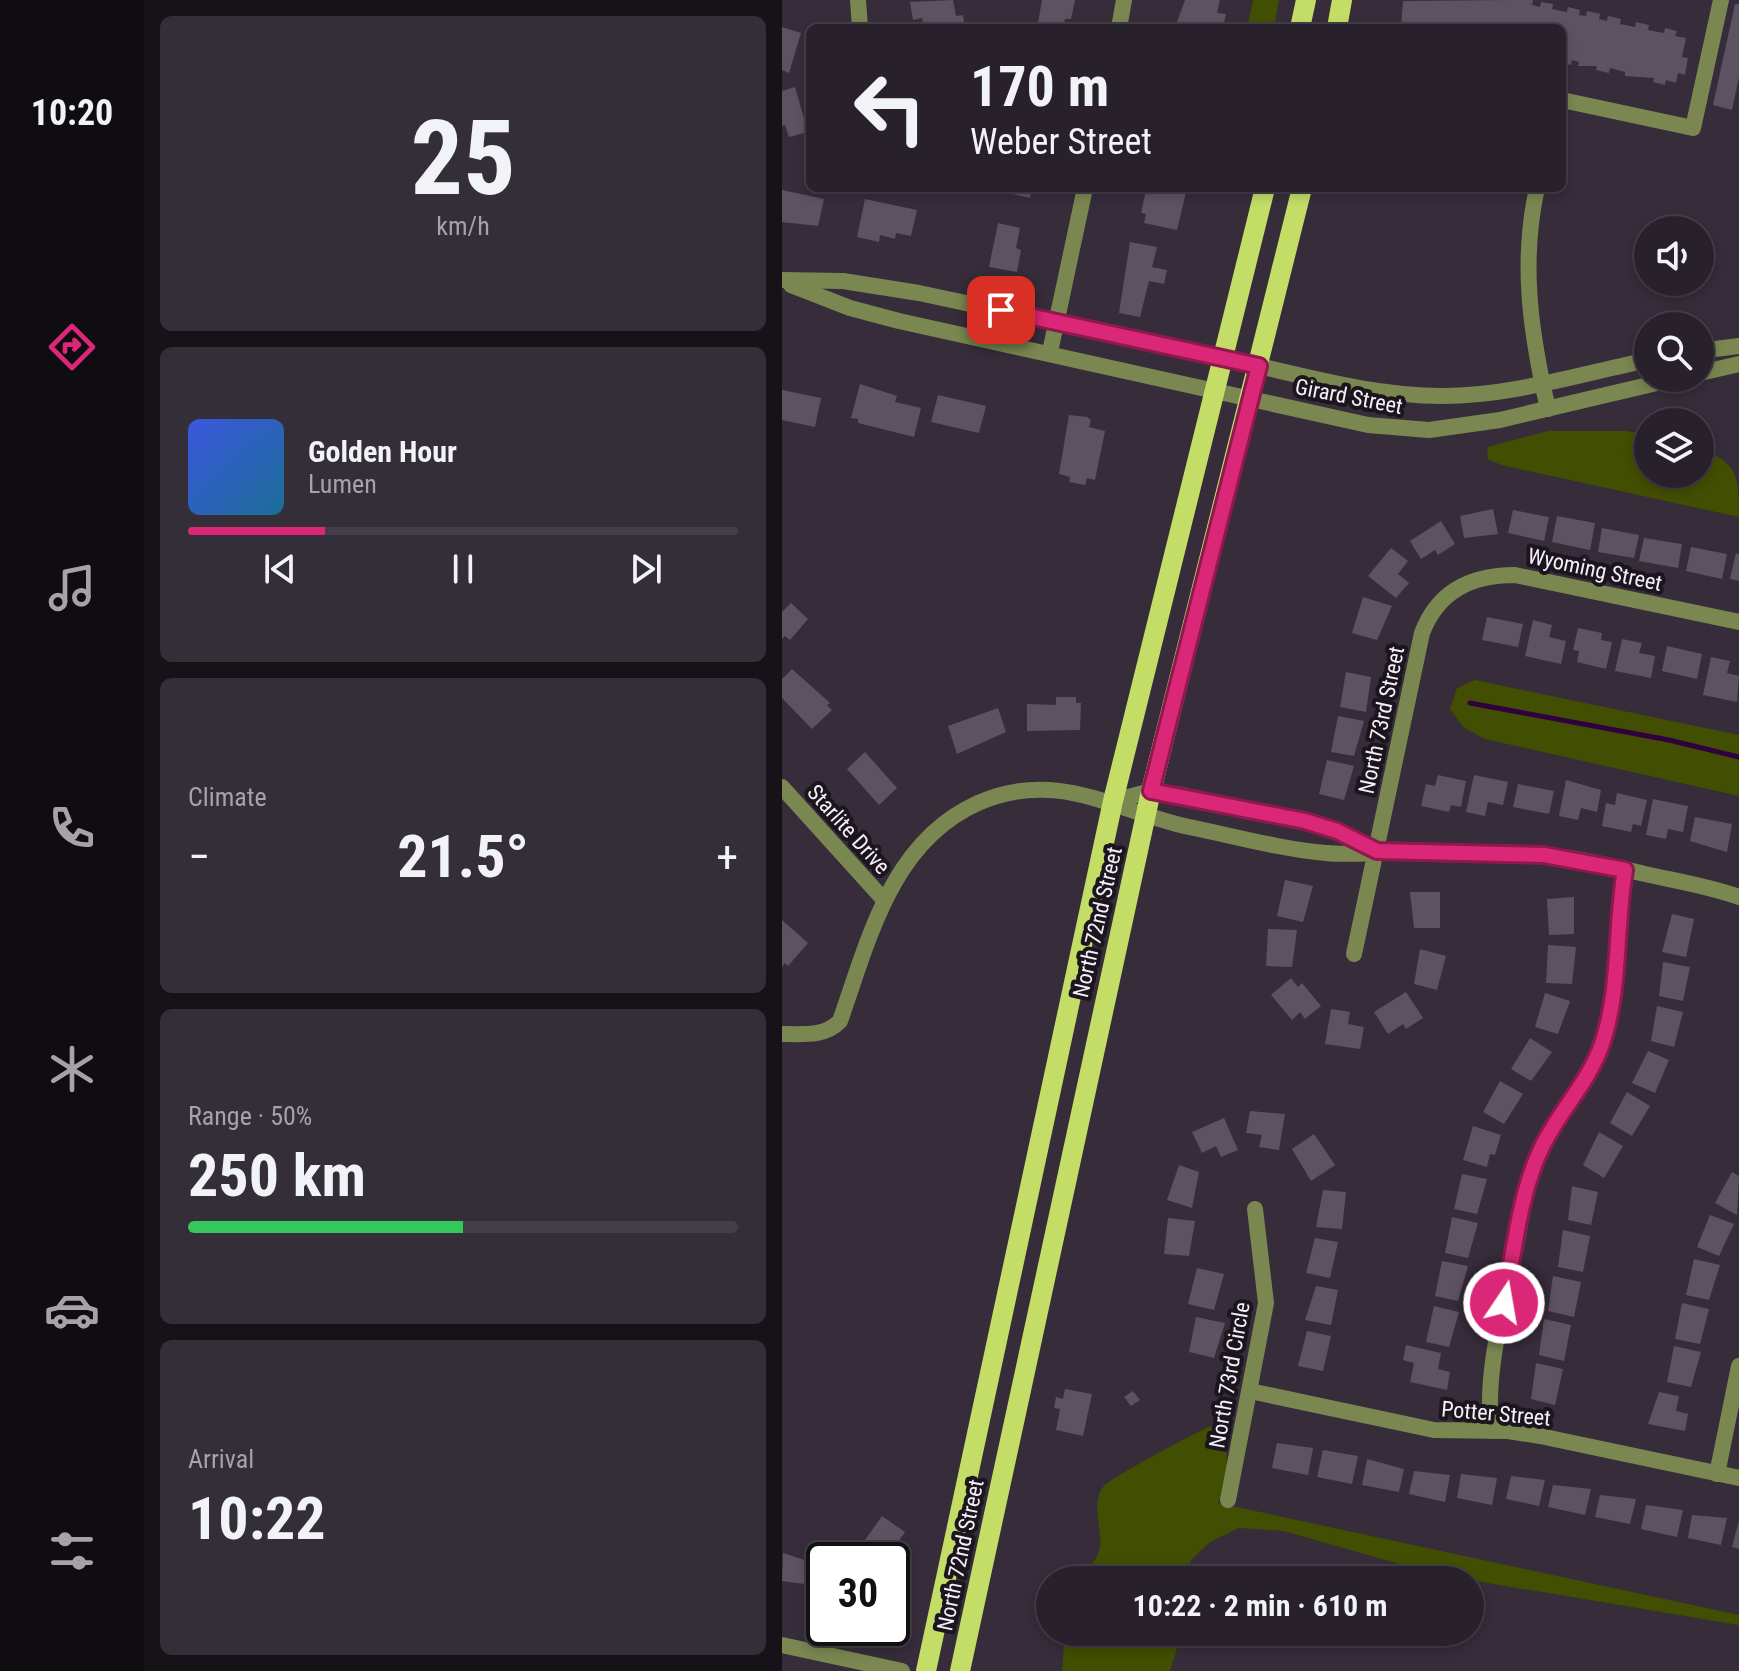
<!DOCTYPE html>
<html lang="en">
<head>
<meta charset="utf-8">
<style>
	body { margin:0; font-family:"Roboto Condensed",sans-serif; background:#342e38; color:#f1f3f6; height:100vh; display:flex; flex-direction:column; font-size:30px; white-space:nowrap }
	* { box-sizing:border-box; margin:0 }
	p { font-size:26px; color:#a5a3a9 }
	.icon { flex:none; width:44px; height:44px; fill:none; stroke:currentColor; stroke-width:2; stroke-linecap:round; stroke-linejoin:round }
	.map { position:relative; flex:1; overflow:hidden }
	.side { display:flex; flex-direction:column; gap:16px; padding:16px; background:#161218; width:638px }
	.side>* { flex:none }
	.banner { position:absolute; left:24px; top:24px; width:760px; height:168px; border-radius:12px; box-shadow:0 4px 12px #0003,0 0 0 2px #443e48; background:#28212c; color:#f1f3f6; overflow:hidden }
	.controls { position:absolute; left:852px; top:216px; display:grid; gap:16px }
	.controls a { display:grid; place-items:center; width:80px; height:80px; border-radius:50%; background:#28212c; box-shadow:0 4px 12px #0003,0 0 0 2px #443e48; font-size:40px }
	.speed { position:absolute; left:24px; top:1542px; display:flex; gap:16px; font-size:40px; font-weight:700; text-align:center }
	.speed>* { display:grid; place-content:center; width:104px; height:104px; border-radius:50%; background:#28212c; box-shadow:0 4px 12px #0003,0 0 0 2px #443e48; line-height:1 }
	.speed .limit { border:4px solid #111; border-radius:12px; background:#fff; color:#111 }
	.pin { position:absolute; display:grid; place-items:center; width:68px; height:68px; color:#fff; margin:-34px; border-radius:16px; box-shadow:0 4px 12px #0006 }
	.me { position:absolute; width:88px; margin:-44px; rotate:12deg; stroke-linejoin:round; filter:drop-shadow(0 0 6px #0008) }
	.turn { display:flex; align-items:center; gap:28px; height:168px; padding:0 32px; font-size:36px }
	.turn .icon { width:104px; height:104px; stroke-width:2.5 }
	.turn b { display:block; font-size:56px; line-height:68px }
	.big { font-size:60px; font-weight:700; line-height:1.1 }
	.side .tile { flex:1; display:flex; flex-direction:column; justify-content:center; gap:12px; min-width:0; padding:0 28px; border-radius:12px; background:#342e38 }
	.side .dial { align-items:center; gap:0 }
	.dial b { font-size:104px; line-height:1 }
	.song { display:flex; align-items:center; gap:24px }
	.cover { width:96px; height:96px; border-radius:12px; background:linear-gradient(135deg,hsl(230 70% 55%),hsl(200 70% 35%)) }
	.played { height:8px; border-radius:4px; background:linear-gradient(90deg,#db2777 25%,#443e48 25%) }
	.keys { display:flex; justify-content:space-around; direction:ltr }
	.heat { display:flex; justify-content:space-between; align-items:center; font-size:44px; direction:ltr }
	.charge { height:12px; border-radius:6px; background:linear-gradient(90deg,#34c759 50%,#443e48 0) }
	.trip { position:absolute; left:254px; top:1566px; width:448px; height:80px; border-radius:40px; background:#28212c; box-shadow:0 4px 12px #0003,0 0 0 2px #443e48; font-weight:700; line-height:80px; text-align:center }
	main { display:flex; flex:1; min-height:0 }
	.menu { display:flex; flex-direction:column; width:144px; justify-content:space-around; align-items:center; background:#100d12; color:#a5a3a9 }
	.menu .icon { width:56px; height:56px }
	.menu .current { color:#db2777 }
	.menu b { font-size:36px; color:#f1f3f6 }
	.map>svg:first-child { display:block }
</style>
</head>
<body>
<main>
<nav class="menu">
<b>10:20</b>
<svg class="icon current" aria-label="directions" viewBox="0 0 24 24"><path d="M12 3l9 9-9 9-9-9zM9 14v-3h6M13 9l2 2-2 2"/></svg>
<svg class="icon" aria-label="music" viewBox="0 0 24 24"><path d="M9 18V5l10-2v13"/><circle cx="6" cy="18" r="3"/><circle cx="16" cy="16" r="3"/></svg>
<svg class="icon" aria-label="phone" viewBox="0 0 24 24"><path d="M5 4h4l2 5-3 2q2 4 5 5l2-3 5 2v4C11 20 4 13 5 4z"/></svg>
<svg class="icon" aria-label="climate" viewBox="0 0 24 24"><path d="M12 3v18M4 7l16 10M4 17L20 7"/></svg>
<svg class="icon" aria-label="car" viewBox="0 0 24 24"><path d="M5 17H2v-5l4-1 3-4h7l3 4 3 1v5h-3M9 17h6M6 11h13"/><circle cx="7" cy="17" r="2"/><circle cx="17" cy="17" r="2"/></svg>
<svg class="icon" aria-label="filters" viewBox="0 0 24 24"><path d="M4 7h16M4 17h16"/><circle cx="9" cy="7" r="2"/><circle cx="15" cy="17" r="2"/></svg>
</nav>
<section class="side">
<div class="tile dial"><b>25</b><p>km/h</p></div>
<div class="tile">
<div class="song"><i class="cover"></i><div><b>Golden Hour</b><p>Lumen</p></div></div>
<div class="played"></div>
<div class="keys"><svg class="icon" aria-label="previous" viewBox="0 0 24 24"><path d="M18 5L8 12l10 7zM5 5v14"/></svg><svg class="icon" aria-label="pause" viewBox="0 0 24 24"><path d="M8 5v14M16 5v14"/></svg><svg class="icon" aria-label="next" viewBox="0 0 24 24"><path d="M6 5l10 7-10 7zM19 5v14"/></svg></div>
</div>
<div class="tile"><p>Climate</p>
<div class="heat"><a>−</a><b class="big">21.5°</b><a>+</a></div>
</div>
<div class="tile"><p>Range · 50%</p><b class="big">250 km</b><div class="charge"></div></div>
<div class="tile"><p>Arrival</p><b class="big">10:22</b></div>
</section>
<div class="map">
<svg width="957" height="1671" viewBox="0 0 957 1671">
	<rect width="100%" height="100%" fill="#362c3a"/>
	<!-- green -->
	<g fill="#424e01">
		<path d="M471,0H497L492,28H465Z"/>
		<path d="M766,431H845L866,435V474H918V447C957,466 957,475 957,517L719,465L706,459L705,447Z"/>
		<path d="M693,680L957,735V796L703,739L681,727L668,709L675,688Z"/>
		<path d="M429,1426L442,1433C446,1457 447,1482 436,1503L957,1615V1625L652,1574L502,1531L457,1528L428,1542L409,1560L404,1580H298C302,1570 312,1564 316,1554C324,1534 307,1506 321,1487C329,1477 413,1433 429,1426Z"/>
		<path d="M283,1632H400L388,1671H280Z"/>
	</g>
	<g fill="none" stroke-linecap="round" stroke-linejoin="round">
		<!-- stream -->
		<path stroke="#310040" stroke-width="5" d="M688,703L887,740L957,757"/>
	</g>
	<!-- building -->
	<g fill="#5d5262">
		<path d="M171,0L174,16L181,15L183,28H142L140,18L131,20L128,2Z"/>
		<path d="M260,0H293L289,19H283L281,28H255Z"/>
		<path d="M403,0H438L435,13L444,14L441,28L394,25Z"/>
		<path d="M728,0H751L750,5L758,7L759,2L771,4L770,9L785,12L786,7L798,10L797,15L804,16L805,11L818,14L817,19L825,21L826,16L839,19L838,24L853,27L854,22L867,25L866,30L882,33L883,28L895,31L893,36L904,38L900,57L906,58L903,75L896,73L894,83L884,80L883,85L871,82L872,78L843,76V72L828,68L827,73L814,70L815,66H796L797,62L790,60L789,65L780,63V28H619L621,1Z"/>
		<path d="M953,4H957V77L950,110L931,105Z"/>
		<path d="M0,27L19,33L7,73L0,70Z"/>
		<path d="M13,87L26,132L7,137L3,125L0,126V91Z"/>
		<path d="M223,188H250L248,198L222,192Z"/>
		<path d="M359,188H405L395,230L362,223L364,214L359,213L363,194L358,193Z"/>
		<path d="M0,190L42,199L36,226L0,222Z"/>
		<path d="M83,199L135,210L129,236L114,233L113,239L98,235L97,242L75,237Z"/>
		<path d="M216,223L238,228L234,248L239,250L235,272L207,267Z"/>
		<path d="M348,242L375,247L370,267L385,270L382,284L367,281L358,317L337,313Z"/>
		<path d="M78,384L115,396L113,402L139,408L132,437L76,423V419L69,418Z"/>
		<path d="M0,390L39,398L33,427L0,420Z"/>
		<path d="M156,395L204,406L197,433L149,422Z"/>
		<path d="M287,415L305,417L309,420L307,427L323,431L313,480L305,478L303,485L287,482L288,477L277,474Z"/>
		<path d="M711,509L716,534L682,538L678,516Z"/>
		<path d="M731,510L767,517L762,541L726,533Z"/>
		<path d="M775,516L813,523L808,550L770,542Z"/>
		<path d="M659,521L673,544L656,555L653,550L639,559L628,541Z"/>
		<path d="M820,528L857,535L852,558L816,552Z"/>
		<path d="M862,538L900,544L896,568L857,561Z"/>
		<path d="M909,547L945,554L940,579L904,571Z"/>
		<path d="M609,548L626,561L616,574L627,583L614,598L586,576Z"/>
		<path d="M954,553L957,554V581L948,579Z"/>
		<path d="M581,597L610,606L595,640L570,633Z"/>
		<path d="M9,603L26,619L8,640L3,636L0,639V612Z"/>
		<path d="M705,617L741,624L736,647L700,640Z"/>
		<path d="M751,620L770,625L767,637L784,641L779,664L743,656Z"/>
		<path d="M796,628L820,633L819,640L830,642L824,669L795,662L797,651L791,650Z"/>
		<path d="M840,639L860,643L857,653L873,656L869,678L833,671Z"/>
		<path d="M885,646L920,654L915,679L880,671Z"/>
		<path d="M929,657L948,661L945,673L957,676L955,702L921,695Z"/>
		<path d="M10,669L48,703L45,705L50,710L30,729L0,698V679Z"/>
		<path d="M564,672L589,677L584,712L558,707Z"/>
		<path d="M274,697H294V703H299L298,730L245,731V704L274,705Z"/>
		<path d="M216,708L224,732L175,754L166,726Z"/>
		<path d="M556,716L582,721L572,756L549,752Z"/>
		<path d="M83,752L115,788L97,805L65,769Z"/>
		<path d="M545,760L572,766L562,800L537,794Z"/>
		<path d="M656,775L684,781L679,807L669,805L667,812L639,806L644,784L653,786Z"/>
		<path d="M692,775L726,782L721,805L706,802L703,816L684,812Z"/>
		<path d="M784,780L819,790L815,812L799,808L796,820L777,816Z"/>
		<path d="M736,784L772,791L767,814L731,807Z"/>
		<path d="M835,793L865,800L859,826L851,824L849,832L820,826L824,803L833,805Z"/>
		<path d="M871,799L906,806L901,832L886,829L884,839L864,835Z"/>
		<path d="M913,817L950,824L945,852L908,841Z"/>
		<path d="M503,880L531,886L521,922L495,916Z"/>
		<path d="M628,892H658V928H632Z"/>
		<path d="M792,897V934L767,935L765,899Z"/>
		<path d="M890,914L912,919L904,957L880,952Z"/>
		<path d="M0,920L26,943L6,966L3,963L0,967Z"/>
		<path d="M486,929L515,930L510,967L484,966Z"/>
		<path d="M766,945L794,947L790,984L764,983Z"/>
		<path d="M638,949L664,956L655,990L632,984Z"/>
		<path d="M881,962L908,967L901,1001L877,996Z"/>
		<path d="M509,978L516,987L520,983L539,1006L523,1019L518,1012L510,1020L489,995Z"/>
		<path d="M624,992L641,1018L624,1029L621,1024L606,1034L592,1012Z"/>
		<path d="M763,993L788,1001L776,1034L753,1027Z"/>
		<path d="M875,1006L901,1012L892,1047L869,1041Z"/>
		<path d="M549,1009L568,1012L566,1024L582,1027L578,1049L543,1044Z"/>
		<path d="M748,1038L770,1052L749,1081L729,1069Z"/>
		<path d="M866,1051L887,1060L873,1093L850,1083Z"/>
		<path d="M718,1081L741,1094L722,1124L701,1112Z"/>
		<path d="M845,1092L868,1106L850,1136L828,1123Z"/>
		<path d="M468,1111L503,1114L497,1150L477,1147L480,1135L464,1133Z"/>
		<path d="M442,1118L456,1150L439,1157L434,1146L420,1153L410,1132Z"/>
		<path d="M691,1126L719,1135L713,1155L708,1154L705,1167L681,1160Z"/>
		<path d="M817,1132L841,1146L822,1178L801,1165Z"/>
		<path d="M532,1134L553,1165L529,1181L510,1149Z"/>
		<path d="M397,1165L417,1172L410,1208L385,1200Z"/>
		<path d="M950,1172L957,1176L955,1215L933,1203Z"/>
		<path d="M680,1174L705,1179L695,1214L672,1209Z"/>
		<path d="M790,1186L816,1192L809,1225L786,1220Z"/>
		<path d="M541,1190L564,1192L560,1229L534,1227Z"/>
		<path d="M928,1215L952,1224L937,1256L915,1247Z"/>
		<path d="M670,1217L696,1223L686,1258L663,1253Z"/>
		<path d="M386,1218L413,1221L407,1256L382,1254Z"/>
		<path d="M781,1230L808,1236L801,1272L776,1267Z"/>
		<path d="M533,1238L556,1242L548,1278L524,1273Z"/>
		<path d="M912,1259L938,1265L927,1300L904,1295Z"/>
		<path d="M660,1261L686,1266L676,1301L653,1296Z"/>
		<path d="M415,1268L442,1274L432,1310L406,1304Z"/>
		<path d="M771,1276L799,1282L792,1317L766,1311Z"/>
		<path d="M534,1286L556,1290L549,1325L523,1320Z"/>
		<path d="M900,1303L927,1309L918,1344L893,1339Z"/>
		<path d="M652,1306L677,1312L667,1347L644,1342Z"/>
		<path d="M414,1317L443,1323L432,1358L407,1352Z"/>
		<path d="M762,1319L789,1325L782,1361L757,1355Z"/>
		<path d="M525,1331L549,1336L541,1371L516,1366Z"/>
		<path d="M624,1345L659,1353L656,1369L668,1372L665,1390L628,1382L632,1363L621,1360Z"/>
		<path d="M892,1346L919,1352L909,1387L885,1382Z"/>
		<path d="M754,1363L781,1369L773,1405L749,1399Z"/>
		<path d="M283,1389L310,1394L301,1436L274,1430L278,1409L272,1408L274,1397L281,1399Z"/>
		<path d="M351,1391L358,1400L349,1406L342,1397Z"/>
		<path d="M877,1392L897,1396L894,1411L906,1414L903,1431L866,1424Z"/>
		<path d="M495,1443L531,1448L526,1475L490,1468Z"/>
		<path d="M541,1450L576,1456L570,1484L535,1477Z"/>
		<path d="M585,1459L622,1469L617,1492L580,1485Z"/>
		<path d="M632,1471L668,1475L663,1502L627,1494Z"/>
		<path d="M679,1474L715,1478L710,1505L675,1498Z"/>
		<path d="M729,1476L763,1480L757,1506L724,1499Z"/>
		<path d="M771,1485L809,1489L803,1515L766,1507Z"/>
		<path d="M818,1495L854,1499L848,1524L813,1517Z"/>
		<path d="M864,1505L901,1510L895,1537L859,1529Z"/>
		<path d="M910,1515L945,1518L939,1545L906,1538Z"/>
		<path d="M100,1516L123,1532L104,1560H69Z"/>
		<path d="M957,1520V1549L950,1547Z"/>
		<path d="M1,1553L35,1564L30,1585L0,1581Z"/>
	</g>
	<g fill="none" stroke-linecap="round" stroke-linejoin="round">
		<!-- minor -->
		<g stroke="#7a8750" stroke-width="16">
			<path d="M76,0L78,28"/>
			<path d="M337,28L342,0"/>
			<path d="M780,100L911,128L939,0"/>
			<path d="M755,188C738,264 749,335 766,409"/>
			<path d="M918,351L957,346"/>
			<path d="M268,352L303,188"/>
			<path d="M477,366C537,380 598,396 660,396C729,396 799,374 866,360"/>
			<path d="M918,373L957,364"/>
			<path d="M469,399L586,425L647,430L718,420L896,378"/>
			<path d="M0,787L102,900"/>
			<path d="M331,801L369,791L400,795L523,821L555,831L595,851"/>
			<path d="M572,954L640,633C656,591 689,575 733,575L957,622"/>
			<path d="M0,1034C21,1034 43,1037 58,1021C87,939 109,842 196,803C276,768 332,811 407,827C452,836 498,849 544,853C571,856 600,851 628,852C678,853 730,851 780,857C807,860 835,868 863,874C894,881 927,886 957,897"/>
			<path d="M468,1391L652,1430L726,1431L758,1436L957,1478"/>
			<path d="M709,1431C703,1370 721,1310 733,1251C740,1217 744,1181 758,1150C776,1113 806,1084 819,1045C839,989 833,928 843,870"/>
			<path d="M935,1474L957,1366"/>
			<path d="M446,1500L484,1303L473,1209"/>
		</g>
		<!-- tertiary -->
		<g stroke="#7a8750" stroke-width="16">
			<path d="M0,280L61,281L137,293L477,366"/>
			<path d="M9,285L68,308L117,321L469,399"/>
			<path d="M0,1645L120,1671"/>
		</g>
		<!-- primary -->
		<g stroke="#c4dd67" stroke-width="20">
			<path d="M518,28L524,0"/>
			<path d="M555,28L560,0"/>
			<path d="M144,1671L331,801L483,188"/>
			<path d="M178,1671L369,791L520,188"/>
		</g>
	</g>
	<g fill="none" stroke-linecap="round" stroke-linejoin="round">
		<defs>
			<path id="route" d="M219,310L477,366L369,791L523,821L555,831L595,851L762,855L843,870C833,928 839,988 820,1044C806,1084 776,1112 759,1149C737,1195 732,1254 722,1303"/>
		</defs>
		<!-- route casing -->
		<use href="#route" stroke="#8e194d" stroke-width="20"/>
		<!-- route -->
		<use href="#route" stroke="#db2777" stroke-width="14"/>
	</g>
	<g text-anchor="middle" stroke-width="8" stroke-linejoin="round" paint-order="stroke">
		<!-- street labels -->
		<g font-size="22" fill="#f6eff8" stroke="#1b161d">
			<text transform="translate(567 396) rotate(11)" y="8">Girard Street</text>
			<text transform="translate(813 569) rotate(12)" y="8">Wyoming Street</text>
			<text transform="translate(599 720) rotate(-78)" y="8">North 73rd Street</text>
			<text transform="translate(67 829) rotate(48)" y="8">Starlite Drive</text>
			<text transform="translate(315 922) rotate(-77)" y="8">North 72nd Street</text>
			<text transform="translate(447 1375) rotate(-80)" y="8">North 73rd Circle</text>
			<text transform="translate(714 1413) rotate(5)" y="8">Potter Street</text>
			<text transform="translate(178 1555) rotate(-78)" y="8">North 72nd Street</text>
		</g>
	</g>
</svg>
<div class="controls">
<a><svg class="icon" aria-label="sound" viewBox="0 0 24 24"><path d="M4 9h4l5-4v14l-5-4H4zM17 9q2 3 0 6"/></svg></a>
<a><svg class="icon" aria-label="search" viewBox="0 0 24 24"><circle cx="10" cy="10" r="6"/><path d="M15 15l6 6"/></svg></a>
<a><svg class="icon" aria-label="layers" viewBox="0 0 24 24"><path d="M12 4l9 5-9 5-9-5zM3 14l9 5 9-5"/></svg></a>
</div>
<div class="speed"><div class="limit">30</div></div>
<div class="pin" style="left:219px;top:310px;background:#d93025"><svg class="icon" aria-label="arrive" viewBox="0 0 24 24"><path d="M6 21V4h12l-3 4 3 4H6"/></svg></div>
<svg class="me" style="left:722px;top:1303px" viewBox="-20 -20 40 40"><circle r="17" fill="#db2777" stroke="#fff" stroke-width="3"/><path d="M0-11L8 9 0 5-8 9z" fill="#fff"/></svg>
<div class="trip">10:22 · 2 min · 610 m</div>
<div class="banner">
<div class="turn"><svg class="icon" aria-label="left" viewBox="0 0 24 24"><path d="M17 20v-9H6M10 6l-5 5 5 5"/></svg><div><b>170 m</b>Weber Street</div></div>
</div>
</div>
</main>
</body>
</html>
